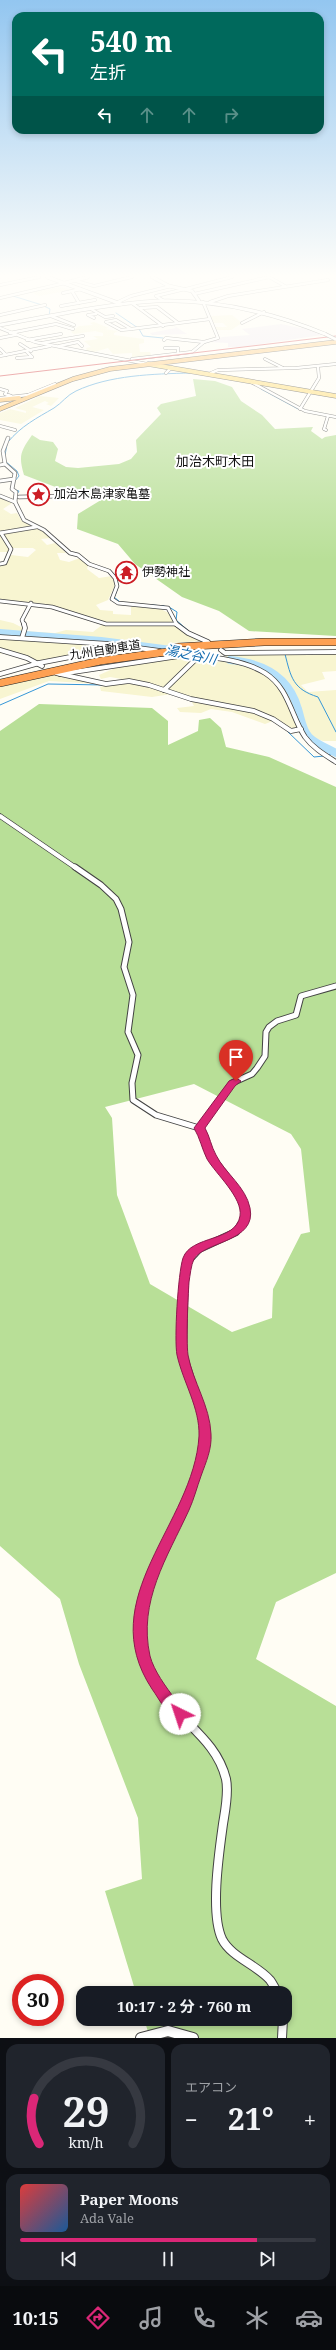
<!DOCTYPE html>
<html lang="ja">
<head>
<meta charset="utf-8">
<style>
	body { margin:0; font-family:"Noto Serif","Noto Sans JP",serif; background:#20242c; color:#f1f3f6; height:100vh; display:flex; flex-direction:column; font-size:15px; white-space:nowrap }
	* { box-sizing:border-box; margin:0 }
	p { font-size:13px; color:#9ea1a6 }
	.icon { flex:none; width:22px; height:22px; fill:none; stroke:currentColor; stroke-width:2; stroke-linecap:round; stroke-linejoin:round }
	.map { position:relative; height:2038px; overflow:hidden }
	.drawer { display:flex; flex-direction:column; gap:6px; padding:6px; background:#0d0f14; flex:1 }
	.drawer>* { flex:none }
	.banner { position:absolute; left:12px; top:12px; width:312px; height:122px; border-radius:12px; box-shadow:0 2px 6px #0003; background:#00695c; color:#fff; overflow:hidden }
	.speed { position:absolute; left:12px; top:1974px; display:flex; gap:8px; font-size:20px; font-weight:700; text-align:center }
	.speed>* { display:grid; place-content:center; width:52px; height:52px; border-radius:50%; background:#171b24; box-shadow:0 2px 6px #0003; line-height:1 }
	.speed .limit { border:6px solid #d22; background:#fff; color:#111 }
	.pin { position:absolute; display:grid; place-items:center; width:34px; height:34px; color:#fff; margin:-41px -17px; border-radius:50% 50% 50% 0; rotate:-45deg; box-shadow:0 0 4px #0007 }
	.pin .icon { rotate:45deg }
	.me { position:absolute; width:44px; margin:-22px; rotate:319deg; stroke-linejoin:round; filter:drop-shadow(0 0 3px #0008) }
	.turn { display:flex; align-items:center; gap:14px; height:84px; padding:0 12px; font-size:18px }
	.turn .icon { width:52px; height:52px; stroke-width:2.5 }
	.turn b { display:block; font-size:28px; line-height:34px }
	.lanes { display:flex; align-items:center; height:38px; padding:0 12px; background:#0003; justify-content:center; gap:20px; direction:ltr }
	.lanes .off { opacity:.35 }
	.big { font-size:30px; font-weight:700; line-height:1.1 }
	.drawer .tile { flex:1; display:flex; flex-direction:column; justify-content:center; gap:6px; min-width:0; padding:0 14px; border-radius:12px; background:#20242c }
	.drawer .dial { align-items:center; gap:0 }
	.dial svg { height:104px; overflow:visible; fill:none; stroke:#363941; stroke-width:7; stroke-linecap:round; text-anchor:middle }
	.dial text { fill:#f1f3f6; stroke:none }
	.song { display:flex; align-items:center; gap:12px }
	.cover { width:48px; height:48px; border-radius:6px; background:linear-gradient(135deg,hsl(0 70% 55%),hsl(210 70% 35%)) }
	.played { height:4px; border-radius:2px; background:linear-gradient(90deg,#db2777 80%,#363941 80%) }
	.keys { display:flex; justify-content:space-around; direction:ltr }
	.heat { display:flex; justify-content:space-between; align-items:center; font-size:22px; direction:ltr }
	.drawer .tiles { flex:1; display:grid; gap:6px; grid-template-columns:1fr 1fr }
	.tile:last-child { grid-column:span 2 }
	.trip { position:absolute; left:76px; top:1986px; width:216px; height:40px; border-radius:12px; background:#171b24; box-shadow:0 2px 6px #0003; font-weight:700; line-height:40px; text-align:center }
	.tab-bar { display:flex; height:64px; justify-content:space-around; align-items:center; background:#090b0e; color:#9ea1a6 }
	.tab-bar .icon { width:28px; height:28px }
	.tab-bar .current { color:#db2777 }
	.tab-bar b { font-size:18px; color:#f1f3f6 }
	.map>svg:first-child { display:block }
</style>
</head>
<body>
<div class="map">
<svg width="336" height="2038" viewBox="0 0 336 2038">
	<rect width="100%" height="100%" fill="#fffdf4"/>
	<!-- industrial -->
	<g fill="#eee5ef">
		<path d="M281,324L300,328L305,327L322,335L240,347H228V343L210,342L222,337L250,335L242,329Z"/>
		<path d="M173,325L187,334L152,335L150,333L176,328Z"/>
	</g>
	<!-- farmland -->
	<g fill="#f8f5d1">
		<path d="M60,287L72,290L39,296L31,292Z"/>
		<path d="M232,315L242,323L231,330H216L215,327H227L223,323H213L211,316Z"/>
		<path d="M94,322L109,328L105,329L118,331L114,333V335L144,339V343L139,344L140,352H150L152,357L132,359V353L113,354L108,348L91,353L79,351L87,350L86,348L91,347L84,341L98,339L93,336H103V333L95,331L74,334L71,332L79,326L93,325L90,323Z"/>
		<path d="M40,396L59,398L51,406L46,404L49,403L45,401L32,407L44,410L21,424L0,420V413L10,409L26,413V411L15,408Z"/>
		<path d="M0,498L12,503L3,509L11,514L17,513L22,521L44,530L51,538L41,539L47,545L55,543L66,553H57L60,560L69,562L80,558L88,565L87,569L99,578L112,576L115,585L108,600L96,605L100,610L113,611V614L131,615V607H156L169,613L173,622L189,636L200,641L172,643L167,646L0,631V620L13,623L23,628L22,631L55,633L66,630L93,632L102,625L97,619L45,604L0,599V563L7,562L11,555L28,557L36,550L33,548H13L8,552H0Z"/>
		<path d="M0,638L119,646L38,662L9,650L0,654Z"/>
		<path d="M310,652L336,654V671L322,672L325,679L301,685L308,692L336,690V741H323L305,734L300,729L290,730L278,719L265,724L232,712L211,709L201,713L180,712L177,708L194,706L190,699L178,693L152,697L101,691L100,687L123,683L122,679L110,677L101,679L99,675L115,668L184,656L220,662L228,654Z"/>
		<path d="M55,674L69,679L90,681L100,684L49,681L0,699V687Z"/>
	</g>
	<!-- forest -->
	<g fill="#b8df97" fill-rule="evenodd">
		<path d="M193,379L215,381L232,387L241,401L262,415L275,429L313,427L311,431L322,439L325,437L336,435V636L249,631L219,611L182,597L135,564L118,544L77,529L78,514L101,500L58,488L24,475C18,455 21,451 32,435L40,440L53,442L58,449L55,461L66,467L78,468L119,464L131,459L137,452L136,440L161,414L157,408L161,404L196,396Z"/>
		<path d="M39,704L152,708L168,721V745L198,731L199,720L210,718L221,728L226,747L269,757L336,787V1573L276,1602L256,1659L336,1706V2038H150L144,2019H285V1993H136L105,1891L142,1879L138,1818L79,1664L60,1599L0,1546V731ZM194,1084L291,1134L301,1149L310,1232L301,1234L273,1289L272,1318L232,1332L150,1284L117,1195L112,1118L105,1107Z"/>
	</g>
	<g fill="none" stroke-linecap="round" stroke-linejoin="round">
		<!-- stream -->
		<g stroke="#3697d7" stroke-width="1">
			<path d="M13,296L42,305"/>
			<path d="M44,306L50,309L49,316"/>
			<path d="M116,313L138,328"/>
			<path d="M139,329L143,336L163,338"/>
			<path d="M196,350L204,343"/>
			<path d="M261,389L298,409"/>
			<path d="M8,442C21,426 37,418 54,408C62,403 67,395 76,391C110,375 153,374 190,373"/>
			<path d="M5,455L7,445"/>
			<path d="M5,461L17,471L19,476L15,481"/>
			<path d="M15,490L19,491L16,496"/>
			<path d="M109,570C119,578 120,586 114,597L120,602"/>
			<path d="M151,605L164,606"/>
			<path d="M169,607L177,612L176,620L191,633"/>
			<path d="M285,654C291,678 293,689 318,697L336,732"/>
			<path d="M0,705L48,684L104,685"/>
			<path d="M287,731L314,757L324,756"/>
			<path d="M328,755L336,753"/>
		</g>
		<!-- river -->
		<g stroke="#b4e0fb" stroke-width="8">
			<path d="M0,633L101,641L179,651"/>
			<path d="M230,660C262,663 289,676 298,709C301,718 302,730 309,737C316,744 327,748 336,753"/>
		</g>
		<defs>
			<g id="minor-far5">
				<path d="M269,277L285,286"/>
				<path d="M76,281L94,286L132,277"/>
				<path d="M0,285L39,277"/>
				<path d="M186,289L232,277"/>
				<path d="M72,291L79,303"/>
				<path d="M63,293L81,289"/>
				<path d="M194,294L269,277"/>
				<path d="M0,298L65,283"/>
				<path d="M164,301L156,296L185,289"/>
				<path d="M118,302L131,296L171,286"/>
				<path d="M210,302L228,296L328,280"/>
				<path d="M132,303L163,326"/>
				<path d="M61,306L95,300"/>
				<path d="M141,308L157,307L178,323"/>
				<path d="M91,309L105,317L113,316"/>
				<path d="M0,315L45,305"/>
				<path d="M51,316L74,325"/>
				<path d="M94,318L88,315L96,314"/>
				<path d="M116,320L131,329L121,330L106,322Z"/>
				<path d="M242,323L264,312"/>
				<path d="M0,328L35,342L147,364"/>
				<path d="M131,329L210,319"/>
				<path d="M10,333L56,324L73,329"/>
				<path d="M0,338L15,335"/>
				<path d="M27,340L61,334"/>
				<path d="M164,340L166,338L204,342"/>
				<path d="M42,343L83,336"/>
				<path d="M20,344L31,351"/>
				<path d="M59,346L78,342L82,346"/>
				<path d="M165,348H178V354"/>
				<path d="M0,349L6,355"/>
				<path d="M0,356L50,346"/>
				<path d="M17,358L32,357L27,352"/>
				<path d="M132,359L192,352L204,342L218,338L203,302"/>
				<path d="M265,359L283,368"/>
				<path d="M166,373L172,367"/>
				<path d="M211,373L218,370L296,368L336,364"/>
				<path d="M251,382L305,411L336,417"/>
				<path d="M0,389L7,391L5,394L11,396"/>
				<path d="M0,398L28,395L55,384"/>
				<path d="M300,409L319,378L318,367"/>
				<path d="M0,426L15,430"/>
				<path d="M326,430L324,429L328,416"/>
			</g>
			<g id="minor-far4">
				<path d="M5,464L15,473L12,489L16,492L15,502"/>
				<path d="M0,465L5,464L3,451L8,438"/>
				<path d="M0,481L14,479"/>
				<path d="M0,496L15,502L24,520L44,530L70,553L78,555L89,564L109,571L115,578L117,586L112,599L118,603L168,608L177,625"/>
				<path d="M19,497L63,496"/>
				<path d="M0,533L36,527"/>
				<path d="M0,564L5,563L11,549L1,533"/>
				<path d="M0,601L52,607L106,624H176"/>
				<path d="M24,625L22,620L31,603"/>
			</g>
			<g id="minor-far3">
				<path d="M176,624L188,633L208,642"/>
				<path d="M0,637L109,644L160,651"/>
				<path d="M22,638L25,628L24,624"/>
				<path d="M0,650L27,658L42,666"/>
				<path d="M221,650L225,653L336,652"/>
				<path d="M172,653C201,657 239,657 265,673C289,688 291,716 305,737C313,748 325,755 336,762"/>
				<path d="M56,673L106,684L129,681L149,685L191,699L254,711L273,719L291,731L301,729"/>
				<path d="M0,674L39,663L122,647"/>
				<path d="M60,674L179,656"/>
				<path d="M164,690L198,657"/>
				<path d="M0,816L76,868"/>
			</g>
			<g id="minor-far2">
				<path d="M75,867L101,885L116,899L121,909L129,942L124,967L133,995L128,1032L138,1055L132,1083L133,1100L156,1115L199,1128L205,1137L211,1156L224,1173"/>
				<path d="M199,1128L232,1083L252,1074L257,1068L265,1056L266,1032L269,1027L277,1021L296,1015L301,996L336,986"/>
			</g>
			<path id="minor-far1" d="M160,1557L185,1507L204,1451L205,1434L201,1411L183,1354L185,1268L188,1261L199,1249L236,1232L245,1218V1207L241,1197L223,1172"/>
			<g id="minor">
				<path d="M161,1556C135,1607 130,1659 171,1705C192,1729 218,1746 226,1779C229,1793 225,1811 223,1824C219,1853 210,1913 222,1939C231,1957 257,1965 270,1980C273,1984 275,1989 278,1993"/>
				<path d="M282,2038L283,2019"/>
			</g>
			<g id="tertiary-far1">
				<path d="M47,277L121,304"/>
				<path d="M152,277L169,286L192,291L199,301"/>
				<path d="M65,283L88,277"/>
				<path d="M0,325C52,316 103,304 156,301C215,299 271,312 325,334"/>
			</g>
			<path id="tertiary" d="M141,2038L168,2031L193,2038"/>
			<path id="primary" d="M148,364L336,396"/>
			<g id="trunk">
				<path d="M0,400L19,398"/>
				<path d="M0,409L73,379L110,369L336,342"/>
			</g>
			<g id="motorway">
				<path d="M177,647L264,642H336"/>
				<path d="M0,683L100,661L158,653"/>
			</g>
		</defs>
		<!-- minor-far5 casing -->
		<use href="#minor-far5" stroke="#434343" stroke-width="3.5"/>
		<!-- minor-far4 casing -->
		<use href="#minor-far4" stroke="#434343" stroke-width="4.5"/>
		<!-- minor-far3 casing -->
		<use href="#minor-far3" stroke="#434343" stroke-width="5.5"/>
		<!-- minor-far2 casing -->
		<use href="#minor-far2" stroke="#434343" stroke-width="7"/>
		<!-- minor-far1 casing -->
		<use href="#minor-far1" stroke="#434343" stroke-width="8"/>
		<!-- minor casing -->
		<use href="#minor" stroke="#434343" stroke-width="10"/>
		<!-- tertiary-far1 casing -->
		<use href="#tertiary-far1" stroke="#434343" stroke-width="4"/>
		<!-- tertiary casing -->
		<use href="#tertiary" stroke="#434343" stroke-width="12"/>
		<!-- primary casing -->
		<use href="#primary" stroke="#212121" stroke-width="5"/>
		<!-- trunk casing -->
		<use href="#trunk" stroke="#212121" stroke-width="5"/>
		<!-- motorway casing -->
		<use href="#motorway" stroke="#212121" stroke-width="8"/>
		<!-- minor-far5 -->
		<use href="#minor-far5" stroke="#fff" stroke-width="2.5"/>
		<!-- minor-far4 -->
		<use href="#minor-far4" stroke="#fff" stroke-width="3"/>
		<!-- minor-far3 -->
		<use href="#minor-far3" stroke="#fff" stroke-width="4"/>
		<!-- minor-far2 -->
		<use href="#minor-far2" stroke="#fff" stroke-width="5"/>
		<!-- minor-far1 -->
		<use href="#minor-far1" stroke="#fff" stroke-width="6"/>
		<!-- minor -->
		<use href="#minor" stroke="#fff" stroke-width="8"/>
		<!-- tertiary-far1 -->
		<use href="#tertiary-far1" stroke="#fff" stroke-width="3"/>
		<!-- tertiary -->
		<use href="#tertiary" stroke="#fff" stroke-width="10"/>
		<!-- primary -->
		<use href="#primary" stroke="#ffd964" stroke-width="4"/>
		<!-- trunk -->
		<use href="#trunk" stroke="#febd5c" stroke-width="4"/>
		<!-- motorway -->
		<use href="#motorway" stroke="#fea153" stroke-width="7"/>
		<!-- rail -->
		<path stroke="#cc1d25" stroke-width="1" d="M0,376L336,336"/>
		<defs>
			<path id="tertiary-bridge" d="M325,334L335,339"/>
			<path id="motorway-bridge" d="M158,653L187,650"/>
		</defs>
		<!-- tertiary-bridge casing -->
		<use href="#tertiary-bridge" stroke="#434343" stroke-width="4" stroke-linecap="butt"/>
		<!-- motorway-bridge casing -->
		<use href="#motorway-bridge" stroke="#212121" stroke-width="8" stroke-linecap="butt"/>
		<!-- tertiary-bridge -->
		<use href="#tertiary-bridge" stroke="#fff" stroke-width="3"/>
		<!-- motorway-bridge -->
		<use href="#motorway-bridge" stroke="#fea153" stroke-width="7"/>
	</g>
	<!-- sky -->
	<linearGradient id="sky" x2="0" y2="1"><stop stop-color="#93c6f0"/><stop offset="0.49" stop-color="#fffefa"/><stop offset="1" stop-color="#fffefa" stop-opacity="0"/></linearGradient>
	<rect width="336" height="562" fill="url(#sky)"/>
	<!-- route -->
	<path fill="#db2777" stroke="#8e194d" d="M236,1078L241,1081L235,1086L205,1128C210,1137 211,1146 216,1155C225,1173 246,1187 250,1208C257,1242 205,1241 194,1259C191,1265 190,1276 189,1282C188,1298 186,1339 188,1355C193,1382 210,1406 211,1434C212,1449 206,1462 201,1476C197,1487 194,1499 189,1510C167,1558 138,1601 150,1656C154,1671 166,1687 175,1699C179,1704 184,1708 187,1714L185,1719L180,1721C167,1716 160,1700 152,1689C92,1598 194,1524 199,1436C200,1408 183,1382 177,1355C174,1340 178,1273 183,1258C191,1235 236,1242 240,1216C243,1198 216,1174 207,1159C202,1149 200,1138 194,1128L229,1081Z"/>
	<!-- icons -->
	<defs>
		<symbol id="sight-ring" viewBox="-11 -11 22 22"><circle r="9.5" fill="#fff" stroke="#cc1d25" stroke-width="1.5"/><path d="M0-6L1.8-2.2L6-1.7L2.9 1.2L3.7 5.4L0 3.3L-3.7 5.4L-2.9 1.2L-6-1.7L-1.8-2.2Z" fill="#cc1d25"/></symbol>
		<symbol id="temple-ring" viewBox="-11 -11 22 22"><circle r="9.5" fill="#fff" stroke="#cc1d25" stroke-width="1.5"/><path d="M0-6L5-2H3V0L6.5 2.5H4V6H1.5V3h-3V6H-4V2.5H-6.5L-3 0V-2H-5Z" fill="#cc1d25"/></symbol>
	</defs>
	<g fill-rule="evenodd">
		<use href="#sight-ring" x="26" y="482" width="25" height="25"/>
		<use href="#temple-ring" x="114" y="560" width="25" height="25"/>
	</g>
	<g text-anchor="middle" stroke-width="4" stroke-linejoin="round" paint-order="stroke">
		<!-- far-poi labels -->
		<g font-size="12" fill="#101010" stroke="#fff" text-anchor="start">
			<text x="54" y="498">加治木島津家亀墓</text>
			<text x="142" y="576">伊勢神社</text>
		</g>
		<!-- far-street labels -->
		<g font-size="12" fill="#101010" stroke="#fff">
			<text transform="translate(105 650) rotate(-9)" y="4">九州自動車道</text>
		</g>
		<!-- far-quarter labels -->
		<g font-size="13" fill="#101010" stroke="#fff">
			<text x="215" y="466">加治木町木田</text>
		</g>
		<!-- far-water labels -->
		<g font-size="13" font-style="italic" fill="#0e68ad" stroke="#fff">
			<text transform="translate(191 654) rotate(11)" y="5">湯之谷川</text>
		</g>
	</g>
</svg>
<div class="speed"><div class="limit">30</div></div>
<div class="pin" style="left:236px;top:1081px;background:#d93025"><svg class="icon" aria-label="arrive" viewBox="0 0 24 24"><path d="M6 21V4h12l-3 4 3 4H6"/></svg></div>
<svg class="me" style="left:180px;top:1714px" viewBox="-20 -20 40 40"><circle r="19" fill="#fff"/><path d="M0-13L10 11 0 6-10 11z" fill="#db2777"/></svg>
<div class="trip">10:17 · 2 分 · 760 m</div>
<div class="banner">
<div class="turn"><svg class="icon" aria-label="left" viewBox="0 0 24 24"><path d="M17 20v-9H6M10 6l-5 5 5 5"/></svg><div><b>540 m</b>左折</div></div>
<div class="lanes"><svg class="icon" aria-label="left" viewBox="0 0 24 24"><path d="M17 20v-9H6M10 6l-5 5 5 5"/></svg><svg class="icon off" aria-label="ahead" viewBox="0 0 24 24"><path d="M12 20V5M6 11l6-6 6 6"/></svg><svg class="icon off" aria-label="ahead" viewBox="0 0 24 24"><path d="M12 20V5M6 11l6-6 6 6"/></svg><svg class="icon off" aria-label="right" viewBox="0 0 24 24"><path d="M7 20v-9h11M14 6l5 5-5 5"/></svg></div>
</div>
</div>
<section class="drawer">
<div class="tiles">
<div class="tile dial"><svg viewBox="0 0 100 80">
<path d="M14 69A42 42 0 1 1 86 69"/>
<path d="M14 69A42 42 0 0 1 10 34" stroke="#db2777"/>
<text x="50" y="56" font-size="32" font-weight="700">29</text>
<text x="50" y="72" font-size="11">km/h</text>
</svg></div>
<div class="tile"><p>エアコン</p>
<div class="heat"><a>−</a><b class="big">21°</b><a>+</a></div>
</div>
<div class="tile">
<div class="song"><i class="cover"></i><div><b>Paper Moons</b><p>Ada Vale</p></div></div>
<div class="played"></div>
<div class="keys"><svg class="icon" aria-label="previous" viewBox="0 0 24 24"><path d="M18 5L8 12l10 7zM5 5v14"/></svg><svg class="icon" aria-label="pause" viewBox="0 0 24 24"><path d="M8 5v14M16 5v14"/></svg><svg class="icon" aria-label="next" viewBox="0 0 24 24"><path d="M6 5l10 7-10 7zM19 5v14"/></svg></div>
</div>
</div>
</section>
<nav class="tab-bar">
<b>10:15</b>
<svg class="icon current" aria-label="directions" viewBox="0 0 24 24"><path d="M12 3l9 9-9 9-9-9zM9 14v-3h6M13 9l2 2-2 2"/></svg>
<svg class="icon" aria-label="music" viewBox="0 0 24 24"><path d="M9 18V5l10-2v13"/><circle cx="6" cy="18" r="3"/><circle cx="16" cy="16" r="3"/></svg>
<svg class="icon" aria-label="phone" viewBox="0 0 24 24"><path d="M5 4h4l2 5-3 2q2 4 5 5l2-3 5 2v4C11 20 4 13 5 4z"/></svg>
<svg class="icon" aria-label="climate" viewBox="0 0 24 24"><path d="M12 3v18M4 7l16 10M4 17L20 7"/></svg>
<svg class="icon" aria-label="car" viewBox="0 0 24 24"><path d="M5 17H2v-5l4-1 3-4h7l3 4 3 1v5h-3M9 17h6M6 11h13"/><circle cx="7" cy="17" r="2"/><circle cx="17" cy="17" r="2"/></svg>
</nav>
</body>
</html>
